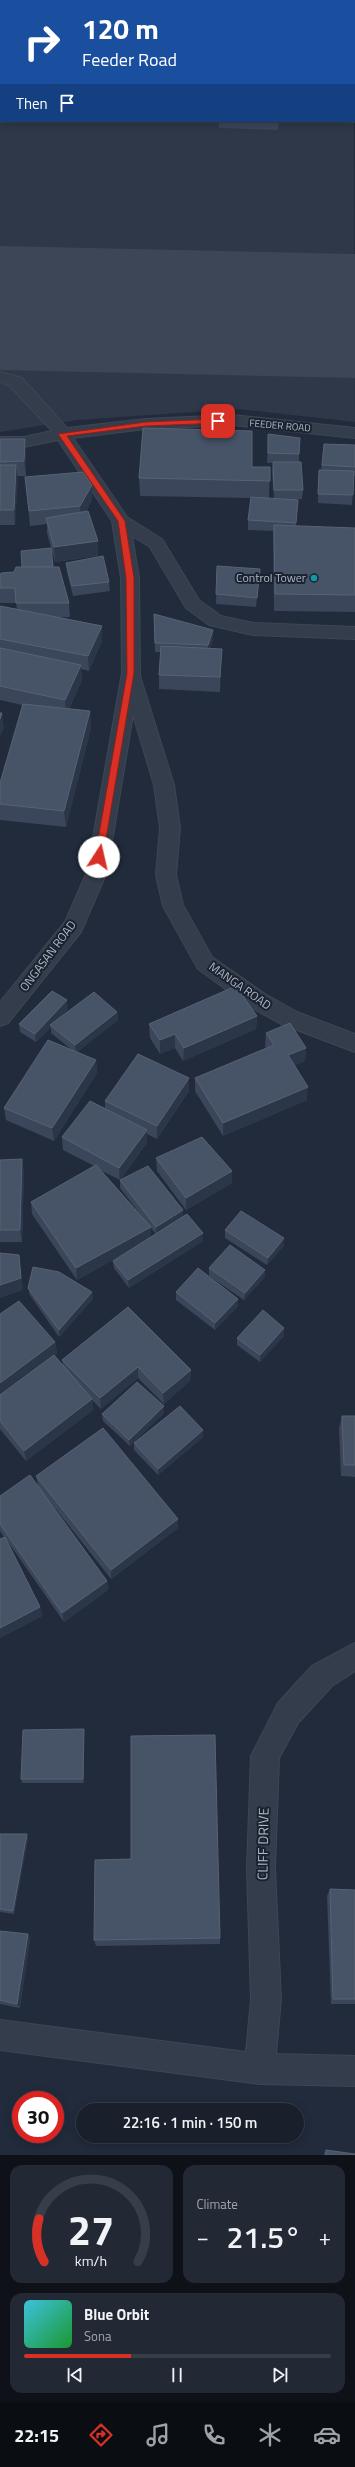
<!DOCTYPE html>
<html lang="en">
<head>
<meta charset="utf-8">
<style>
	body { margin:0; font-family:"Titillium Web",sans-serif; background:#222834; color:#f1f3f6; height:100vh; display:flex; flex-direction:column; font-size:15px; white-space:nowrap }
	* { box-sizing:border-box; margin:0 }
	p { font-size:13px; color:#9fa3a9 }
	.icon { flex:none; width:22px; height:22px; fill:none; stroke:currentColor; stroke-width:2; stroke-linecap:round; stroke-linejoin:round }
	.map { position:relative; height:2155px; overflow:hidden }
	.panel { display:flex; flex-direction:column; gap:10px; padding:10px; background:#0e1218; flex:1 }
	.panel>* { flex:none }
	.banner { position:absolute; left:0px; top:0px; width:355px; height:122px; box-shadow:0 2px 10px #0003,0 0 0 1px #373e48; background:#1a4fa0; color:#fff; overflow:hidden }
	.speed { position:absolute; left:12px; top:2091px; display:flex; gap:8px; font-size:20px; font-weight:700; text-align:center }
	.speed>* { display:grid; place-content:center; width:52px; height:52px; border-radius:50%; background:#19202c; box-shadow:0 2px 10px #0003,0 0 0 1px #373e48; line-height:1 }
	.speed .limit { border:6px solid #d22; background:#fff; color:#111 }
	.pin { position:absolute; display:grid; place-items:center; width:34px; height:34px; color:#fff; margin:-17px; border-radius:8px; box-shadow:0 2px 6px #0006 }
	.me { position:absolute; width:44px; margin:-22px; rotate:10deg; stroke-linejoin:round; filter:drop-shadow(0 0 3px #0008) }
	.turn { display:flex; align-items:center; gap:14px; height:84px; padding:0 16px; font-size:18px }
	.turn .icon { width:52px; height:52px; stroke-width:2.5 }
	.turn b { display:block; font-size:28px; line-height:34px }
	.then { display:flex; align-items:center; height:38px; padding:0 16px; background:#0003; gap:8px; font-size:15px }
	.big { font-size:30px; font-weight:600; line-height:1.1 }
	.panel .card { flex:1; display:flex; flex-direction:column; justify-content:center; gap:6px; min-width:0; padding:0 14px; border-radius:12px; background:#222834 }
	.panel .dial { align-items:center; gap:0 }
	.dial svg { height:104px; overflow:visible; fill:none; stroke:#373e48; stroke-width:7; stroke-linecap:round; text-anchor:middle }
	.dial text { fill:#f1f3f6; stroke:none }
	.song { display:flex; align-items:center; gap:12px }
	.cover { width:48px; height:48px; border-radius:6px; background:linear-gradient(135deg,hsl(190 70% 55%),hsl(130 70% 35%)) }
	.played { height:4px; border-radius:2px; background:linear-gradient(90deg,#d93025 35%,#373e48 35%) }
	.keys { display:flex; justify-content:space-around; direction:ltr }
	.heat { display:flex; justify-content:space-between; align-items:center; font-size:22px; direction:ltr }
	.panel .tiles { flex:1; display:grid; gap:10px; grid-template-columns:1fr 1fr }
	.card:last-child { grid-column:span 2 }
	.trip { position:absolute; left:76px; top:2103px; width:228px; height:40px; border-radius:20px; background:#19202c; box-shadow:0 2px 10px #0003,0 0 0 1px #373e48; font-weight:600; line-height:40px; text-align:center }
	.tab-bar { display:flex; height:64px; justify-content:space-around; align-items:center; background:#0a0d12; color:#9fa3a9 }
	.tab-bar .icon { width:28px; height:28px }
	.tab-bar .current { color:#d93025 }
	.tab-bar b { font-size:18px; color:#f1f3f6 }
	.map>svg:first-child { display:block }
</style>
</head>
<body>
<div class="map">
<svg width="355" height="2155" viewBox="0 0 355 2155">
	<rect width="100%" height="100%" fill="#212b3b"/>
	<!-- airport -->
	<path fill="#2f3848" d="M354,112L355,422L238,409L77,420L0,432V118L1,121H354Z"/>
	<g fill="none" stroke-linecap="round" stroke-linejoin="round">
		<!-- canal -->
		<g fill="#142138" fill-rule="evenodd">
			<path d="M0,0H12L13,1H1V11Z"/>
			<path d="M354,104H355V122L351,121H354Z"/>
		</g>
		<!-- runway -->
		<path fill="#3c4656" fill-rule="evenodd" d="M0,246L355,254V378L0,370Z"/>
		<defs>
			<g id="minor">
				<path d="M0,372L22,378L67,428L145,419L233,415L355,428V438L233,425L145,429L73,438L127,517L162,539L199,600L221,616L253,623L355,627V639L253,635L209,625L186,608L150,547L132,536L139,578L140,676L174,785L180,828L176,875L183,905L212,957L265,994L297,1012L355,1034V1052L281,1024L249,1006L198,969L163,906L156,875L160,828L154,785L133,715L107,872L81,932L8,1023L0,1026V1002L65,922L87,872L122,673L121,578L112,521L58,440L24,447H0V437H24L52,431L10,386L0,382Z"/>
				<path d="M355,1643V1671L332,1686L298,1723L279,1758L275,1868L281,1999L276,2054L355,2056V2086L260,2084L0,2050V2020L246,2052L251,1999L247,1868L251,1756L278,1703L312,1666Z"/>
			</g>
		</defs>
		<!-- minor casing -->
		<use href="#minor" stroke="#3e4654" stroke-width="2"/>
		<!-- minor -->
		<use href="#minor" fill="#343d4b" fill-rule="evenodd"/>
	</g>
	<!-- wall -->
	<g fill="#3b465a" fill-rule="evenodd">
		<rect x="354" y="31" width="1" height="59"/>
		<path d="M219,121H279L278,130L219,128Z"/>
		<path d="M268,434L299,454V462L303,490L302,499L292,500H298L296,526L355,528V612L274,611L273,542V531L248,530V520L251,498L140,496L139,478L252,467H270L269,498H274L272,472L273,463H267Z"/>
		<path d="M0,439L26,454V476H17L15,525H0Z"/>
		<path d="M324,444L355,445V476H354L352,505L318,503L319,470H321Z"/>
		<path d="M25,477L92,485V500L86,511L98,541V556L55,562L47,533V524L30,526Z"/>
		<path d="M51,548L53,567L69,603L70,617H59L102,626V641L89,671L81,669L82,680L69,709L90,711L91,728L66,827L0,820V804L22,705L0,700V606L17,609L16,603H0V576L14,572Z"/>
		<path d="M66,563L109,582L110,591L73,596L67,572Z"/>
		<path d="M217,566L260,569L256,607L216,604Z"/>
		<path d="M154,614L213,640L210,648L221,664L220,692L159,689V675L161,652H155Z"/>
		<path d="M68,1009L58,1019L117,1012L118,1020L77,1052L96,1060L97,1073L54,1141L6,1120L4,1108L72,1050L51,1033V1027L36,1042L20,1032L19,1024Z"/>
		<path d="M257,1016L256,1029L183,1061L175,1048L160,1054L150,1038L149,1024Z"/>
		<path d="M266,1033L306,1048L305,1061L295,1065L307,1100L223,1136L195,1091V1078L266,1048L265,1046Z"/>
		<path d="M189,1078V1091L157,1139L147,1134V1143L120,1180L100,1170L148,1224L120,1188V1180L183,1216L203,1233V1241L129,1288L114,1268L113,1261L122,1255L77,1280L32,1214L31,1202L94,1166L63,1150L62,1137L105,1108V1101ZM151,1228L156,1234L151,1237Z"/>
		<path d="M156,1158L232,1171V1183L186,1210L157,1171Z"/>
		<path d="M0,1160L24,1171L22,1242H0Z"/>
		<path d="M225,1230L284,1238V1246L267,1265L225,1238Z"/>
		<path d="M209,1268L265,1277L244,1300L209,1276Z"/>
		<path d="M28,1288L92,1292L93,1299L59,1337L30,1295Z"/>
		<path d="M176,1292L238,1306L215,1330L176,1300Z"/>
		<path d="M0,1314L55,1342L57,1353L54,1355L63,1366L62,1360L191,1370L190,1381L164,1404L138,1378L101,1409L92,1400L93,1410L26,1461L0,1429Z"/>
		<path d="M284,1328V1336L260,1362L237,1345V1338Z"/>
		<path d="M164,1413L130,1446L103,1421L102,1414Z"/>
		<path d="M342,1416H355V1477L341,1476L339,1428Z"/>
		<path d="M203,1430V1437L158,1475L134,1450V1443Z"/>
		<path d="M36,1476L178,1519V1528L111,1579L40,1489L107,1581L108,1590L64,1622L6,1539L40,1607L42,1616L0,1638V1539L4,1537L0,1531V1496L38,1486Z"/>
		<path d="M84,1734V1783H22L21,1779Z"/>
		<path d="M0,1834L28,1838L14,1914L0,1912Z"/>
		<path d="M330,1889L355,1890V2004H331L327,1896Z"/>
		<path d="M0,1931L28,1934L30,1939L20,2008L0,2004Z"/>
		<path d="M220,1938V1944L96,1946L94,1940Z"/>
		<path d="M326,2150L355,2155H324V2153Z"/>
	</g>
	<!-- shaded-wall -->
	<g fill="#2b3649">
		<path d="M355,56V69L354,71V58Z"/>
		<path d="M25,439L26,454V476L24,461Z"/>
		<path d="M16,465L18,480L15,525L14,510Z"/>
		<path d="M92,485V500L81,521L80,506Z"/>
		<path d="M98,541V556L55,562L54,547Z"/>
		<path d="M260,569V578L256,607L257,598Z"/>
		<path d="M102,626V641L89,671L88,656Z"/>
		<path d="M213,630V640L208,654V645Z"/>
		<path d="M222,649L221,664L220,692V677Z"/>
		<path d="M81,665L82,680L66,715L65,700Z"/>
		<path d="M90,711L91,728L66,827L64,811Z"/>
		<path d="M2,713L4,728L0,737V719Z"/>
		<path d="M67,1000L68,1009L52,1026L50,1025L51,1027L36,1042L35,1034Z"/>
		<path d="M117,1012L118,1020L76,1053L75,1045Z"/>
		<path d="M257,1016L256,1029L183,1061L184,1048Z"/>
		<path d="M175,1034V1048L160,1054V1040Z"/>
		<path d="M306,1048L305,1061L287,1068L288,1055Z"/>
		<path d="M96,1060L97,1073L54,1141L52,1128Z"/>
		<path d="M189,1078V1091L157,1139V1126Z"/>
		<path d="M308,1087L307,1100L223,1136V1123Z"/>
		<path d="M147,1130V1143L120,1180L119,1168Z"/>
		<path d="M22,1159L24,1171L22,1242L20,1230Z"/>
		<path d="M232,1171V1183L186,1210V1198Z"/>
		<path d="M183,1210V1217L156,1234V1227Z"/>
		<path d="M151,1227V1239L77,1280L76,1268Z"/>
		<path d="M203,1233V1241L129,1288L128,1280Z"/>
		<path d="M284,1238V1246L267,1265L268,1258Z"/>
		<path d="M19,1255L23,1290L0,1298V1285Z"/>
		<path d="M265,1270V1277L244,1300L245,1293Z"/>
		<path d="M92,1292L93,1299L59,1337V1330Z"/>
		<path d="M238,1299V1306L215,1330V1323Z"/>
		<path d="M284,1328V1336L260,1362V1355Z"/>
		<path d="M55,1342L57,1353L0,1395V1383Z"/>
		<path d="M138,1367V1378L101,1409L100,1398Z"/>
		<path d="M191,1370L190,1381L164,1404L163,1393Z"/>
		<path d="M92,1399L93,1410L26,1461L24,1451Z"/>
		<path d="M164,1406V1413L130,1446L129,1440Z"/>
		<path d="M203,1430V1437L158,1475V1469Z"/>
		<path d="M178,1519V1528L111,1579V1570Z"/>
		<path d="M107,1581L108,1590L64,1622L62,1613Z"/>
		<path d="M40,1607L42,1616L0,1638V1628Z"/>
		<path d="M84,1729V1783L83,1779Z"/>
		<path d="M27,1834L28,1838L14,1914L13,1911Z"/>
		<path d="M28,1934L30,1939L20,2008L17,2004Z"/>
	</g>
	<!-- building -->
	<g fill="#475366" stroke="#586275">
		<path d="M354,31H355V56L354,58Z"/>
		<path d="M354,68H355V81L354,80Z"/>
		<path d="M143,428L252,431V467H270V481L139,478Z"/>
		<path d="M268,434L300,438L299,454L268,453Z"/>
		<path d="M0,439H25L24,461L0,462Z"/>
		<path d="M324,444L355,445V467L322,465Z"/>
		<path d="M273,462H301L303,490H274Z"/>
		<path d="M0,465H16L14,510H0Z"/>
		<path d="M319,470L354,471L353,495L318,494Z"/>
		<path d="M83,472L92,485L80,506L29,511L25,477Z"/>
		<path d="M251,497L298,500L296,523L248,520Z"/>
		<path d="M88,511L98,541L54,547L46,518Z"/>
		<path d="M274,525L355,528V595L275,594Z"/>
		<path d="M51,548L53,566L43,567H22L21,551Z"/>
		<path d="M103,556L109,582L72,586L66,563Z"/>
		<path d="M217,566L260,569L257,598L216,594Z"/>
		<path d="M16,567H59L69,603H16L15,588H0V576L1,573L14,572Z"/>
		<path d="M0,606L102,626L88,656L0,639Z"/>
		<path d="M154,614L213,630L208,645L155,643Z"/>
		<path d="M161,646L222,649L220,677L159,675Z"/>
		<path d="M0,648L81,665L65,700L0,686Z"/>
		<path d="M23,704L90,711L64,811L0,804V783Z"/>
		<path d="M0,713H2L0,719Z"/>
		<path d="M236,986L257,1016L184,1048L175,1034L160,1040L149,1024Z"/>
		<path d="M52,991L67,1000L35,1034L19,1024Z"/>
		<path d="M94,992L117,1012L75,1045L50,1025Z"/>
		<path d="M290,1023L306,1048L288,1055L308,1087L223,1123L195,1078L274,1045L266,1033Z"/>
		<path d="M48,1040L96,1060L52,1128L4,1108Z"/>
		<path d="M138,1054L189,1078L157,1126L105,1101Z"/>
		<path d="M90,1101L147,1130L119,1168L62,1137Z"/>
		<path d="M202,1137L232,1171L186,1198L156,1158Z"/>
		<path d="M22,1159L20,1230H0V1160Z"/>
		<path d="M96,1165L151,1227L76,1268L31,1202Z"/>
		<path d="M148,1166L183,1210L156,1227L120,1180Z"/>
		<path d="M241,1211L284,1238L268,1258L225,1230Z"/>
		<path d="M187,1214L203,1233L128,1280L113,1261Z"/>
		<path d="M230,1245L265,1270L245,1293L209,1268Z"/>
		<path d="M0,1253L19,1255L21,1278L0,1285Z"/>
		<path d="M33,1267L59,1272L92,1292L59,1330L28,1288Z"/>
		<path d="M198,1268L238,1299L215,1323L176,1292Z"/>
		<path d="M19,1301L55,1342L0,1383V1314Z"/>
		<path d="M128,1307L191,1370L163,1393L138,1367L100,1398L62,1360Z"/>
		<path d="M263,1310L284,1328L260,1355L237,1338Z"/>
		<path d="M54,1355L92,1399L24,1451L0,1421V1395Z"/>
		<path d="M137,1382L164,1406L129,1440L102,1414Z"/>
		<path d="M180,1406L203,1430L158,1469L134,1443Z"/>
		<path d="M342,1416H355V1465H344Z"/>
		<path d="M103,1428L178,1519L111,1570L36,1476Z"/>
		<path d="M30,1475L107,1581L62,1613L0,1524V1496Z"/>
		<path d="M5,1537L40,1607L0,1628V1539Z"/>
		<path d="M84,1729L83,1779H21L23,1730Z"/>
		<path d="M215,1735L220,1938L94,1940L95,1860L131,1859V1736Z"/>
		<path d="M0,1834H27L13,1911L0,1909Z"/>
		<path d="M330,1889L355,1890V1999H333Z"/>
		<path d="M0,1931L28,1934L17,2004L0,2000Z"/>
		<path d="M326,2150L355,2154V2155H326Z"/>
	</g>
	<!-- route -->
	<path fill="#d93025" stroke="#8d1f18" d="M218,419L221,423L146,426L67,436L125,521L134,578V673L103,857L99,860L95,857L127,673L126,578L118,521L58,434L146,422Z"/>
	<!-- markers -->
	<circle fill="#0f9aa8" stroke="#1a222f" stroke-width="1.5" cx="314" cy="578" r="4"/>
	<g text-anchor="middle" stroke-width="4" stroke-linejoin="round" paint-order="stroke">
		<!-- far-street labels -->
		<g font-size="10" fill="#afb7c7" stroke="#1a222f">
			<text transform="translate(280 425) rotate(5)" y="4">FEEDER ROAD</text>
		</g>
		<!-- poi labels -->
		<g font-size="12" fill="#afb7c7" stroke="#1a222f" text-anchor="end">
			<text x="306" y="582">Control Tower</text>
		</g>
		<!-- street labels -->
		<g font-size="12" fill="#afb7c7" stroke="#1a222f">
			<text transform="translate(48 956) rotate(-53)" y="4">ONGASAN ROAD</text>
			<text transform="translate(240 986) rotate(35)" y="4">MANGA ROAD</text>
		</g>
		<!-- near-street labels -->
		<g font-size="14" fill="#afb7c7" stroke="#1a222f">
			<text transform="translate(263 1844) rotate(-89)" y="5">CLIFF DRIVE</text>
		</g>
	</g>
</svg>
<div class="speed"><div class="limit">30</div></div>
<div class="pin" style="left:218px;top:421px;background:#d93025"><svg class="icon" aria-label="arrive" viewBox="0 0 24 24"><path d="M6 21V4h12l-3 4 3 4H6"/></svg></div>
<svg class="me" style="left:99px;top:857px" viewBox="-20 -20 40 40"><circle r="19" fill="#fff"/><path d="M0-13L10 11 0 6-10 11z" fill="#d93025"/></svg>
<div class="trip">22:16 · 1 min · 150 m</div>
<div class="banner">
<div class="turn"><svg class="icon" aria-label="right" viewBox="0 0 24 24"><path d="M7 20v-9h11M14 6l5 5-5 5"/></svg><div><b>120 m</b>Feeder Road</div></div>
<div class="then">Then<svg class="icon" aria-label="arrive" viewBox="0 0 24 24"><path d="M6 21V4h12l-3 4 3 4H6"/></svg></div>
</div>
</div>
<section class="panel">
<div class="tiles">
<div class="card dial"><svg viewBox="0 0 100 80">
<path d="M14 69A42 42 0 1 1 86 69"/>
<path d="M14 69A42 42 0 0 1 10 36" stroke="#d93025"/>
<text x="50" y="56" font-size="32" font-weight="700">27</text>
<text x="50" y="72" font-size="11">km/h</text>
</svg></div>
<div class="card"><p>Climate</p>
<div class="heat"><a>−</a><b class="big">21.5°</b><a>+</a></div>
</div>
<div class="card">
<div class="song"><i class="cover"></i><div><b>Blue Orbit</b><p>Sona</p></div></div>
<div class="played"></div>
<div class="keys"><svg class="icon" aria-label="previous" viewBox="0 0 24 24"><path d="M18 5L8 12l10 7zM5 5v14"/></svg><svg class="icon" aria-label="pause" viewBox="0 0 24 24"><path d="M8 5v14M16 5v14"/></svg><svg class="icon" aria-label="next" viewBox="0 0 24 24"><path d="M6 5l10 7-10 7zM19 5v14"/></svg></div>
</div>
</div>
</section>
<nav class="tab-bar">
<b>22:15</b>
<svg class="icon current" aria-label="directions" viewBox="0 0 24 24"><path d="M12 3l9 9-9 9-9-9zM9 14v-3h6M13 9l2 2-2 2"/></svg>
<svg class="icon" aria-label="music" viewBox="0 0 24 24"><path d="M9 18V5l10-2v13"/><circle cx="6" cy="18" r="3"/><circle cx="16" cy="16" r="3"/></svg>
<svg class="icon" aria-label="phone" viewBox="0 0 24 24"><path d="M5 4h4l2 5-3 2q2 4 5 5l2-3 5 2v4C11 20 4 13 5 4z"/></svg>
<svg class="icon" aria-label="climate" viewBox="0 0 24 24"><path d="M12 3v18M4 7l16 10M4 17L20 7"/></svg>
<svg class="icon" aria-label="car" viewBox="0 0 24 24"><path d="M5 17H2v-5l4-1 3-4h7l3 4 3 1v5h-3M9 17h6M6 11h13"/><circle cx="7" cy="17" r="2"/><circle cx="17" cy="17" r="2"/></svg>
</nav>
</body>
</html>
